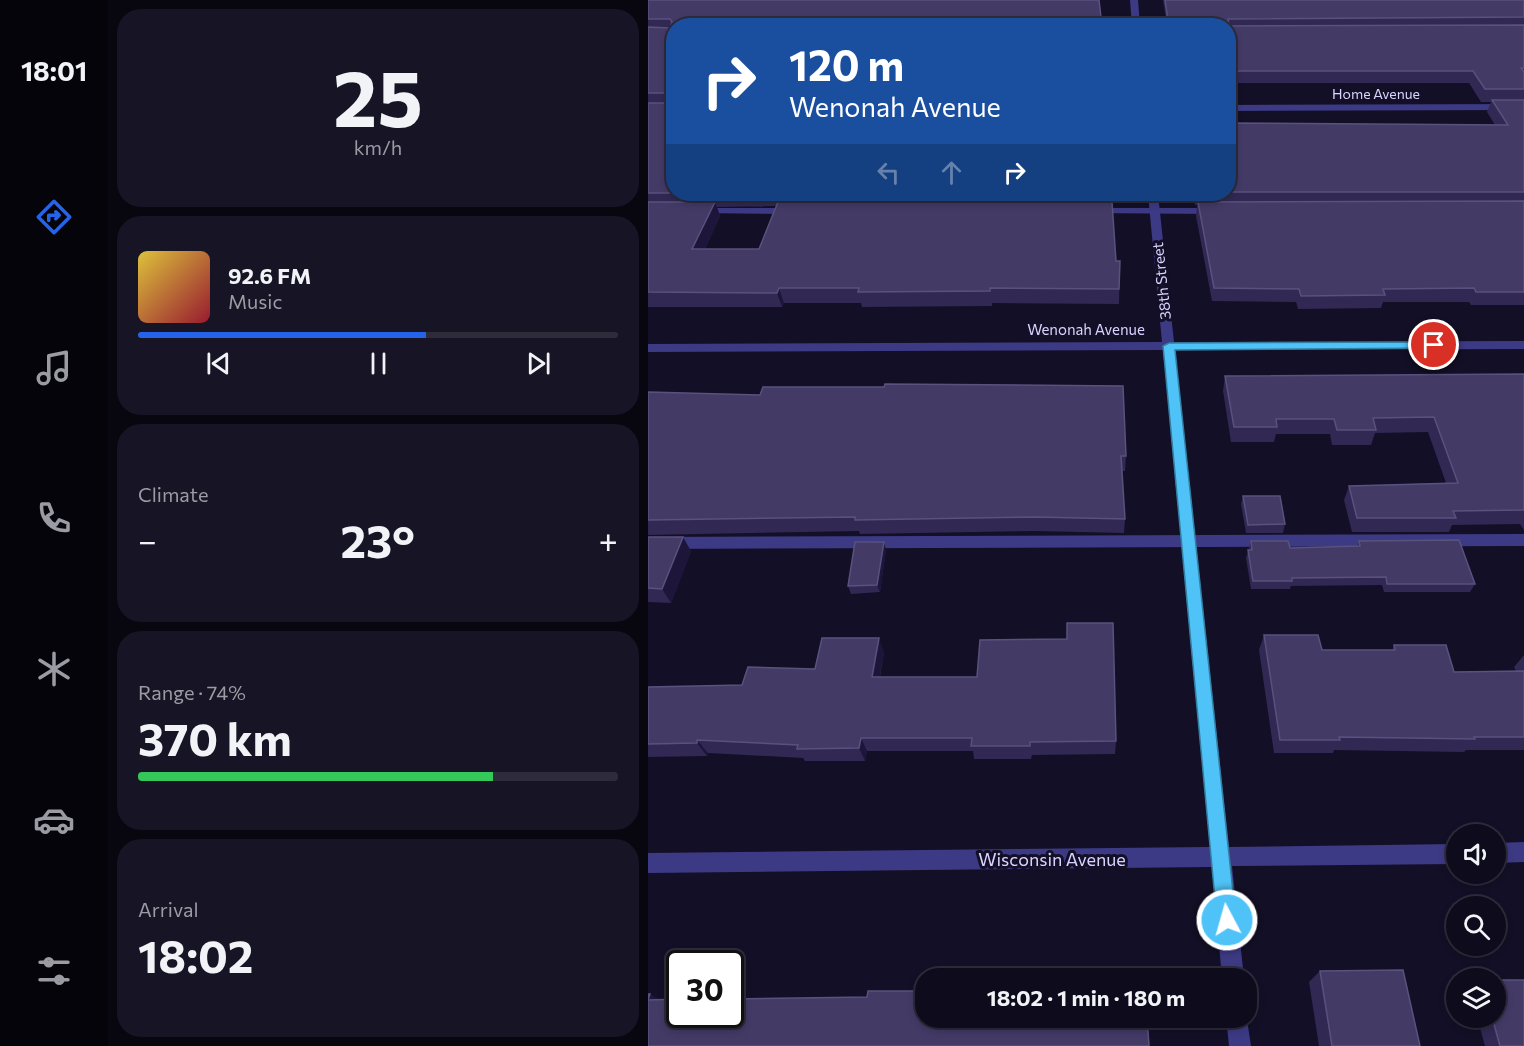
<!DOCTYPE html>
<html lang="en">
<head>
<meta charset="utf-8">
<style>
	body { margin:0; font-family:Commissioner,sans-serif; background:#171425; color:#f1f3f6; height:100vh; display:flex; flex-direction:column; font-size:22px; white-space:nowrap }
	* { box-sizing:border-box; margin:0 }
	p { font-size:20px; color:#9b9ba3 }
	.icon { flex:none; width:33px; height:33px; fill:none; stroke:currentColor; stroke-width:2; stroke-linecap:round; stroke-linejoin:round }
	.map { position:relative; flex:1; overflow:hidden }
	.drawer { display:flex; flex-direction:column; gap:9px; padding:9px; background:#08060f; width:540px }
	.drawer>* { flex:none }
	.top-card { position:absolute; left:18px; top:18px; width:570px; height:183px; border-radius:24px; box-shadow:0 3px 9px #0003,0 0 0 2px #2e2b3b; background:#1a4fa0; color:#fff; overflow:hidden }
	.tools { position:absolute; left:798px; top:824px; display:grid; gap:12px }
	.tools a { display:grid; place-items:center; width:60px; height:60px; border-radius:50%; background:#0e0b1c; box-shadow:0 3px 9px #0003,0 0 0 2px #2e2b3b; font-size:30px }
	.speed { position:absolute; left:18px; top:950px; display:flex; gap:12px; font-size:30px; font-weight:700; text-align:center }
	.speed>* { display:grid; place-content:center; width:78px; height:78px; border-radius:50%; background:#0e0b1c; box-shadow:0 3px 9px #0003,0 0 0 2px #2e2b3b; line-height:1 }
	.speed .limit { border:3px solid #111; border-radius:9px; background:#fff; color:#111 }
	.pin { position:absolute; display:grid; place-items:center; width:51px; height:51px; color:#fff; margin:-26px; border:3px solid #fff; border-radius:50%; box-shadow:0 2px 6px #0007 }
	.me { position:absolute; width:66px; margin:-33px; rotate:354deg; stroke-linejoin:round; filter:drop-shadow(0 0 4px #0008) }
	.turn { display:flex; align-items:center; gap:21px; height:126px; padding:0 24px; font-size:27px }
	.turn .icon { width:78px; height:78px; stroke-width:2.5 }
	.turn b { display:block; font-size:42px; line-height:51px }
	.lanes { display:flex; align-items:center; height:57px; padding:0 24px; background:#0003; justify-content:center; gap:30px; direction:ltr }
	.lanes .off { opacity:.35 }
	.big { font-size:45px; font-weight:700; line-height:1.1 }
	.drawer .widget { flex:1; display:flex; flex-direction:column; justify-content:center; gap:9px; min-width:0; padding:0 21px; border-radius:24px; background:#171425 }
	.drawer .dial { align-items:center; gap:0 }
	.dial b { font-size:78px; line-height:1 }
	.song { display:flex; align-items:center; gap:18px }
	.cover { width:72px; height:72px; border-radius:9px; background:linear-gradient(135deg,hsl(50 70% 55%),hsl(350 70% 35%)) }
	.played { height:6px; border-radius:3px; background:linear-gradient(90deg,#2563eb 60%,#2e2b3b 60%) }
	.keys { display:flex; justify-content:space-around; direction:ltr }
	.heat { display:flex; justify-content:space-between; align-items:center; font-size:33px; direction:ltr }
	.charge { height:9px; border-radius:4px; background:linear-gradient(90deg,#34c759 74%,#2e2b3b 0) }
	.trip { position:absolute; left:267px; top:968px; width:342px; height:60px; border-radius:24px; background:#0e0b1c; box-shadow:0 3px 9px #0003,0 0 0 2px #2e2b3b; font-weight:700; line-height:60px; text-align:center }
	main { display:flex; flex:1; min-height:0 }
	.tabs { display:flex; flex-direction:column; width:108px; justify-content:space-around; align-items:center; background:#06040b; color:#9b9ba3 }
	.tabs .icon { width:42px; height:42px }
	.tabs .active { color:#2563eb }
	.tabs b { font-size:27px; color:#f1f3f6 }
	.map>svg:first-child { display:block }
</style>
</head>
<body>
<main>
<nav class="tabs">
<b>18:01</b>
<svg class="icon active" aria-label="directions" viewBox="0 0 24 24"><path d="M12 3l9 9-9 9-9-9zM9 14v-3h6M13 9l2 2-2 2"/></svg>
<svg class="icon" aria-label="music" viewBox="0 0 24 24"><path d="M9 18V5l10-2v13"/><circle cx="6" cy="18" r="3"/><circle cx="16" cy="16" r="3"/></svg>
<svg class="icon" aria-label="phone" viewBox="0 0 24 24"><path d="M5 4h4l2 5-3 2q2 4 5 5l2-3 5 2v4C11 20 4 13 5 4z"/></svg>
<svg class="icon" aria-label="climate" viewBox="0 0 24 24"><path d="M12 3v18M4 7l16 10M4 17L20 7"/></svg>
<svg class="icon" aria-label="car" viewBox="0 0 24 24"><path d="M5 17H2v-5l4-1 3-4h7l3 4 3 1v5h-3M9 17h6M6 11h13"/><circle cx="7" cy="17" r="2"/><circle cx="17" cy="17" r="2"/></svg>
<svg class="icon" aria-label="filters" viewBox="0 0 24 24"><path d="M4 7h16M4 17h16"/><circle cx="9" cy="7" r="2"/><circle cx="15" cy="17" r="2"/></svg>
</nav>
<section class="drawer">
<div class="widget dial"><b>25</b><p>km/h</p></div>
<div class="widget">
<div class="song"><i class="cover"></i><div><b>92.6 FM</b><p>Music</p></div></div>
<div class="played"></div>
<div class="keys"><svg class="icon" aria-label="previous" viewBox="0 0 24 24"><path d="M18 5L8 12l10 7zM5 5v14"/></svg><svg class="icon" aria-label="pause" viewBox="0 0 24 24"><path d="M8 5v14M16 5v14"/></svg><svg class="icon" aria-label="next" viewBox="0 0 24 24"><path d="M6 5l10 7-10 7zM19 5v14"/></svg></div>
</div>
<div class="widget"><p>Climate</p>
<div class="heat"><a>−</a><b class="big">23°</b><a>+</a></div>
</div>
<div class="widget"><p>Range · 74%</p><b class="big">370 km</b><div class="charge"></div></div>
<div class="widget"><p>Arrival</p><b class="big">18:02</b></div>
</section>
<div class="map">
<svg width="876" height="1046" viewBox="0 0 876 1046">
	<rect width="100%" height="100%" fill="#130f26"/>
	<g fill="none" stroke-linecap="round" stroke-linejoin="round">
		<!-- service -->
		<g fill="#3d3a85" fill-rule="evenodd">
			<path d="M51,208H144L149,211L144,214L47,213L46,211Z"/>
			<path d="M444,208H567L572,211L567,214L440,213V209Z"/>
			<path d="M876,534V546L0,549V537Z"/>
		</g>
		<!-- minor -->
		<g fill="#3d3a85" fill-rule="evenodd">
			<path d="M482,0H490L492,26H484Z"/>
			<path d="M876,104V110L580,111V105Z"/>
			<path d="M500,194H510L526,342L876,341V349L527,350L581,847L808,844V864L584,866L596,978H574L564,867L0,873V853L562,847L515,350L0,352V344L514,342Z"/>
			<path d="M876,842V862L848,863V843Z"/>
			<path d="M598,1013L603,1046H581L578,1017H598Z"/>
		</g>
	</g>
	<!-- wall -->
	<g fill="#312854" fill-rule="evenodd">
		<path d="M0,0H451L26,26V194H460V201L468,261H472L471,304L344,303V306L214,307L213,303H136L134,307H0ZM128,206L111,249H57L72,216L69,207Z"/>
		<path d="M515,0H876V305H823L821,302H735L733,308L650,309L648,302L564,301L548,216L549,205H547L545,194H580V123L847,125L839,112L843,102H833L821,83H580V26H519Z"/>
		<path d="M876,374V530L872,524L804,525L801,532H704L696,500L701,486L798,483L780,432L727,433L723,445H684L682,434H628L626,442H583L575,391L577,376Z"/>
		<path d="M0,392L478,456L477,471H474L477,519L476,533L388,531L212,534L211,531L0,535Z"/>
		<path d="M595,496L637,524L635,533H598L593,504Z"/>
		<path d="M0,537L43,551L23,603L0,602Z"/>
		<path d="M603,541L642,548L709,547L711,541L827,584L822,592H736L734,585L643,586L642,589H603L598,558Z"/>
		<path d="M238,550L232,592L203,594L200,586Z"/>
		<path d="M616,635L674,650H744L746,645L806,672L868,671L866,667L876,655V750H818L816,752L686,750L685,753H626L611,650Z"/>
		<path d="M236,652L232,677L468,741L467,754L384,755L383,759H326L325,751H219L217,761H157L155,758L60,753L59,756L0,757V687L94,685Z"/>
		<path d="M672,971L772,1046H671L661,982Z"/>
		<path d="M829,1017H848L876,1046H837Z"/>
	</g>
	<!-- shaded-wall -->
	<g fill="#1d163a">
		<path d="M67,202L72,216L50,264L44,249Z"/>
		<path d="M131,288L136,303L134,307L129,293Z"/>
		<path d="M35,537L43,551L23,603L14,589Z"/>
		<path d="M236,542L238,550L232,592L229,585Z"/>
		<path d="M231,638L236,652L229,691L224,677Z"/>
		<path d="M213,738L219,751L217,761L211,748Z"/>
		<path d="M49,740L60,753L59,756L49,743Z"/>
		<path d="M2,994L18,1003L0,1000Z"/>
	</g>
	<!-- building -->
	<g fill="#433a66" stroke="#5a527e" stroke-width="1.5">
		<path d="M0,0H451L454,26H26V193H0V103H21L23,95L21,93H0V27L22,28L24,22L22,19H0Z"/>
		<path d="M517,0H876V17L580,19L581,26L876,25V68H873L876,72V89H837L825,71H580V26H521Z"/>
		<path d="M844,100H876V192H580V123L860,125Z"/>
		<path d="M460,201L464,202L468,261H472L471,289L342,288V291L210,292L211,288H131L129,293L0,292V202H67L44,249H111L130,202Z"/>
		<path d="M876,201V292H828L826,288L735,289L737,295L653,296L651,289L566,288L550,202Z"/>
		<path d="M876,374V510L805,511L808,518H709L701,486L810,483L786,417L725,418L728,430H689L686,419H628L629,427H586L577,376Z"/>
		<path d="M237,384L475,386L478,456H473L477,519L387,517L207,520V517L0,520V392L112,395L115,387H236Z"/>
		<path d="M595,496H632L637,524L600,525Z"/>
		<path d="M0,537H35L14,589L0,588Z"/>
		<path d="M811,540L827,584H739L738,577L644,578V581H605L600,550H604L603,541H640L642,548L712,546L711,541Z"/>
		<path d="M207,542H236L229,585L200,586Z"/>
		<path d="M419,623H465L468,741L382,742V746H323L324,738H213L211,748L149,749L150,745L49,740V743L0,744V687L94,685L100,667L167,669L174,638H231L224,677H329L332,640L419,639Z"/>
		<path d="M616,635H670L674,650H747L746,645H798L806,672L876,671V737H826L827,739L691,737L692,740H632Z"/>
		<path d="M755,970L772,1046H684L672,971Z"/>
		<path d="M848,980H876V1046H852L844,1017H848Z"/>
		<path d="M220,991H278V1017H499L501,1046H0V994H2L0,1000L32,999V1014H82V999L219,997Z"/>
	</g>
	<!-- route -->
	<path fill="#4fc3f7" stroke="#337fa1" stroke-width="1.5" d="M786,342L792,345L790,348L527,350L588,920L585,927L579,930L572,927L569,920L515,346L521,343Z"/>
	<g text-anchor="middle" stroke-width="6" stroke-linejoin="round" paint-order="stroke">
		<!-- far-street labels -->
		<g font-size="14" fill="#d9d4ff" stroke="#130f26">
			<text x="728" y="99">Home Avenue</text>
		</g>
		<!-- street labels -->
		<g font-size="15" fill="#d9d4ff" stroke="#130f26">
			<text transform="translate(514 281) rotate(-96)" y="5">38th Street</text>
			<text x="438" y="335">Wenonah Avenue</text>
		</g>
		<!-- near-street labels -->
		<g font-size="18" fill="#d9d4ff" stroke="#130f26">
			<text x="404" y="866">Wisconsin Avenue</text>
		</g>
	</g>
</svg>
<div class="tools">
<a><svg class="icon" aria-label="sound" viewBox="0 0 24 24"><path d="M4 9h4l5-4v14l-5-4H4zM17 9q2 3 0 6"/></svg></a>
<a><svg class="icon" aria-label="search" viewBox="0 0 24 24"><circle cx="10" cy="10" r="6"/><path d="M15 15l6 6"/></svg></a>
<a><svg class="icon" aria-label="layers" viewBox="0 0 24 24"><path d="M12 4l9 5-9 5-9-5zM3 14l9 5 9-5"/></svg></a>
</div>
<div class="speed"><div class="limit">30</div></div>
<div class="pin" style="left:786px;top:345px;background:#d93025"><svg class="icon" aria-label="arrive" viewBox="0 0 24 24"><path d="M6 21V4h12l-3 4 3 4H6"/></svg></div>
<svg class="me" style="left:579px;top:920px" viewBox="-20 -20 40 40"><circle r="17" fill="#4fc3f7" stroke="#fff" stroke-width="3"/><path d="M0-11L8 9 0 5-8 9z" fill="#fff"/></svg>
<div class="trip">18:02 · 1 min · 180 m</div>
<div class="top-card">
<div class="turn"><svg class="icon" aria-label="right" viewBox="0 0 24 24"><path d="M7 20v-9h11M14 6l5 5-5 5"/></svg><div><b>120 m</b>Wenonah Avenue</div></div>
<div class="lanes"><svg class="icon off" aria-label="left" viewBox="0 0 24 24"><path d="M17 20v-9H6M10 6l-5 5 5 5"/></svg><svg class="icon off" aria-label="ahead" viewBox="0 0 24 24"><path d="M12 20V5M6 11l6-6 6 6"/></svg><svg class="icon" aria-label="right" viewBox="0 0 24 24"><path d="M7 20v-9h11M14 6l5 5-5 5"/></svg></div>
</div>
</div>
</main>
</body>
</html>
